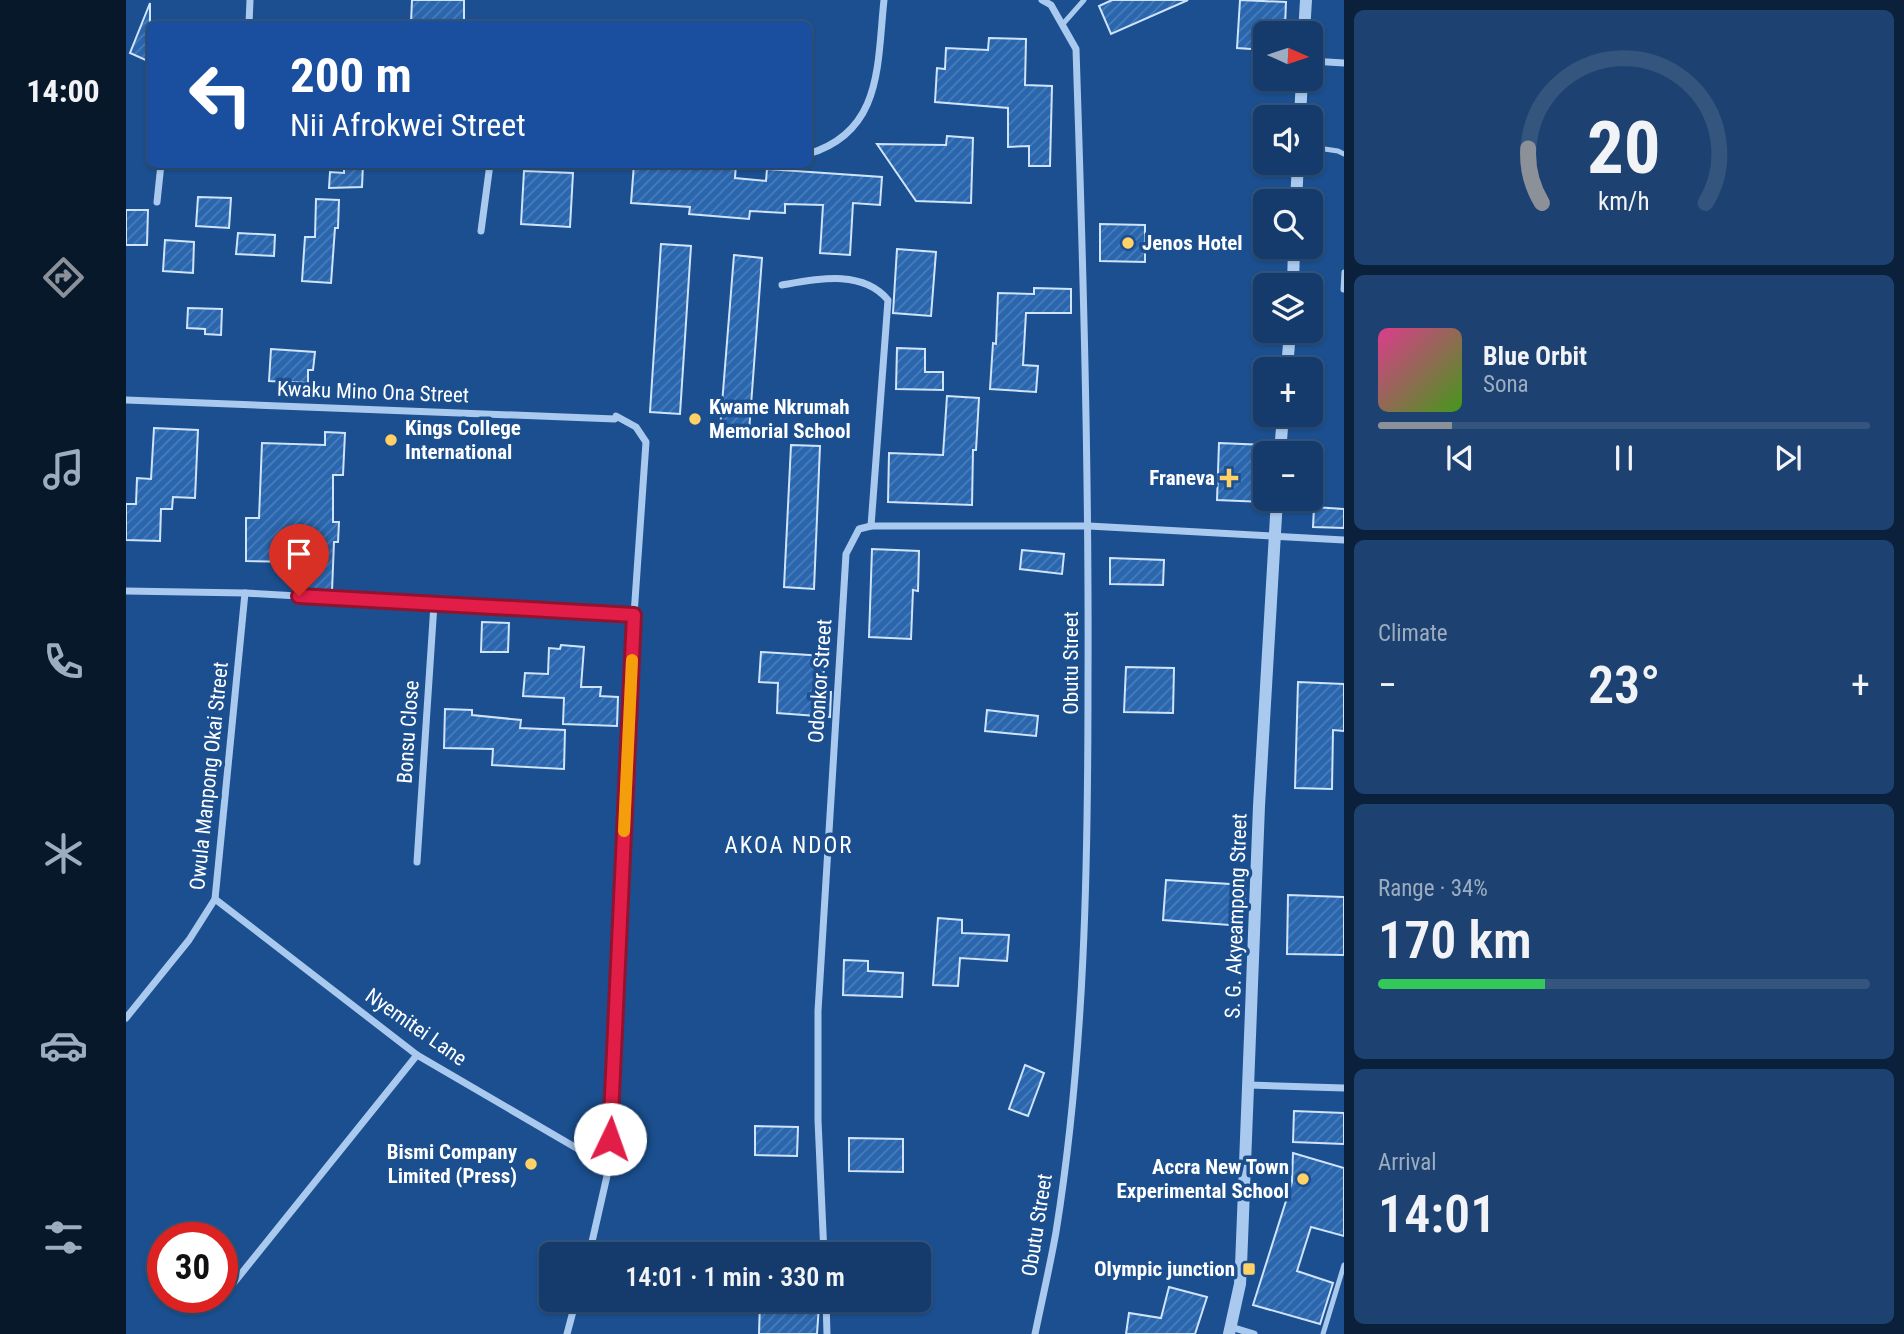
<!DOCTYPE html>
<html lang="en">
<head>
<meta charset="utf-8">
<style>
	body { margin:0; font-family:"Roboto Condensed",sans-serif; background:#1d4271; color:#f1f3f6; height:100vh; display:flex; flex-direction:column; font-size:26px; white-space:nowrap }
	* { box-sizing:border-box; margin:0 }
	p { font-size:23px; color:#9dadc1 }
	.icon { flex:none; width:38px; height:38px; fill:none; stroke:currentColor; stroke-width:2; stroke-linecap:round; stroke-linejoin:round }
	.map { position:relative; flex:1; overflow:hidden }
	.drawer { display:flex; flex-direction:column; gap:10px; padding:10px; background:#0b203b; width:560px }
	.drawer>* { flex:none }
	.hud { position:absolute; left:21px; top:21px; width:665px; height:147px; border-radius:10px; box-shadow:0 2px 5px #0004,0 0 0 2px #33557e; background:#1a4fa0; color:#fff; overflow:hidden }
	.needle { width:46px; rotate:93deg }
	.controls { position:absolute; left:1127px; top:21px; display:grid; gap:14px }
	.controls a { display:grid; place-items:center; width:70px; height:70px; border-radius:10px; background:#143b6b; box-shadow:0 2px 5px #0004,0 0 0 2px #33557e; font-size:35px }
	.speed { position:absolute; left:21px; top:1222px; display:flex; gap:14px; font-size:35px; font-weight:700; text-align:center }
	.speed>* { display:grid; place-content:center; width:91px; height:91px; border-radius:50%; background:#143b6b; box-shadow:0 2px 5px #0004,0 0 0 2px #33557e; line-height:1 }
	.speed .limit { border:10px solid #d22; background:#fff; color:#111 }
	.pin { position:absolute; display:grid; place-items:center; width:60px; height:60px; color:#fff; margin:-72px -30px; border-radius:50% 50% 50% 0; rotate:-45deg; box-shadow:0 0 7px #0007 }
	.pin .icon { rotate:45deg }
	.me { position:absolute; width:77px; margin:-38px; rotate:3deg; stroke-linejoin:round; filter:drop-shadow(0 0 5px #0008) }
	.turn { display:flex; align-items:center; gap:24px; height:147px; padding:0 28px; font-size:32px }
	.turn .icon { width:91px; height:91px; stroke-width:2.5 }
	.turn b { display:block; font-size:49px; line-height:60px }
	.big { font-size:52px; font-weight:600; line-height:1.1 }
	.drawer .card { flex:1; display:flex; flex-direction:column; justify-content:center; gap:10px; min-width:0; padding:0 24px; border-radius:10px; background:#1d4271 }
	.drawer .dial { align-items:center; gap:0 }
	.dial svg { height:182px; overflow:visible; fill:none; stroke:#33557e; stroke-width:7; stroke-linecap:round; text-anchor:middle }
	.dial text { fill:#f1f3f6; stroke:none }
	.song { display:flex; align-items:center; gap:21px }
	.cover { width:84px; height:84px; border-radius:10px; background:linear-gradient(135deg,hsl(330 70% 55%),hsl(100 70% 35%)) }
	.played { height:7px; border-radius:4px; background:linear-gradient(90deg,#8c9099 15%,#33557e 15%) }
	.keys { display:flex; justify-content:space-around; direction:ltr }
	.heat { display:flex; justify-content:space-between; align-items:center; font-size:38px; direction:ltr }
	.charge { height:10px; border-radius:5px; background:linear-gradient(90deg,#34c759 34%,#33557e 0) }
	.trip { position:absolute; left:413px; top:1242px; width:392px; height:70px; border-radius:10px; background:#143b6b; box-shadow:0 2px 5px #0004,0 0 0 2px #33557e; font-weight:600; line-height:70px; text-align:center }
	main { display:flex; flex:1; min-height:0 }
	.menu { display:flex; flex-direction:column; width:126px; justify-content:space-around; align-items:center; background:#08182b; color:#9dadc1 }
	.menu .icon { width:49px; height:49px }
	.menu .active { color:#8c9099 }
	.menu b { font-size:32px; color:#f1f3f6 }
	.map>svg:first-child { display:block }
</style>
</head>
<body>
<main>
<nav class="menu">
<b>14:00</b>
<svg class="icon active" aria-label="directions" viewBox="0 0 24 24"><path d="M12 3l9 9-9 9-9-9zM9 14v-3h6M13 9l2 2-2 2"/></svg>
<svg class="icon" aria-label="music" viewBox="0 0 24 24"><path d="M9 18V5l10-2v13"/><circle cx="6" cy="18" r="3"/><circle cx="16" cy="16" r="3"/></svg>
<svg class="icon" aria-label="phone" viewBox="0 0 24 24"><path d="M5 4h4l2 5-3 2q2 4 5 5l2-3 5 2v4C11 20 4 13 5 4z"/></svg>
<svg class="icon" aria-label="climate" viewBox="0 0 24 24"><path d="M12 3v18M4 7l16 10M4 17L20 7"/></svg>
<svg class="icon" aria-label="car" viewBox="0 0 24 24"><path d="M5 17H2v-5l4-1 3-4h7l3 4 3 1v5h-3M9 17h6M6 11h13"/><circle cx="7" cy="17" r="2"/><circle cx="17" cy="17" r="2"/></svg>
<svg class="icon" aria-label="filters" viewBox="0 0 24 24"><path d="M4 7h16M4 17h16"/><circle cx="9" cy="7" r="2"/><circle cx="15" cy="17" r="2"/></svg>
</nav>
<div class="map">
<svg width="1218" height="1334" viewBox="0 0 1218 1334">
	<defs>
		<pattern id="building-hatch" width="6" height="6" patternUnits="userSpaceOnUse" patternTransform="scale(1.75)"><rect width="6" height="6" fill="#2a66ad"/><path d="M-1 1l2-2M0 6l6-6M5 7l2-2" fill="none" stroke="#4a7db9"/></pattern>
	</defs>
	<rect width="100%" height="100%" fill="#1b4f8f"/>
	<!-- building -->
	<g fill="url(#building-hatch)" stroke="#cfe3fa" stroke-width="2">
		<path d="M286,0H338V24L285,23Z"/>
		<path d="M986,0H1062L985,34L973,6Z"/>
		<path d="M1114,0L1160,2L1159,27L1144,26L1143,33H1139V50L1111,48Z"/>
		<path d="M24,3V62L4,53Z"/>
		<path d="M863,38L900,39L899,85L926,86L924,166H903V146L882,147V108L809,102L811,68L819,69L820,48L862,50Z"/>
		<path d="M821,136L847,138L845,203L790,201L751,144L820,145Z"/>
		<path d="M218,164H237L236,187L203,188L204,172L218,173Z"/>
		<path d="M508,164H610L609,178L640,181L641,169L756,177L754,205L727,203L724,255L694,253L697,205L659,204V213L624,211L623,219L563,214L564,207L505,203Z"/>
		<path d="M398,171L447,173L444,227L395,224Z"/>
		<path d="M72,197L105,198L103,228L70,226Z"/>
		<path d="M190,199L213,200L212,228H209L205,283L176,281L179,237H189Z"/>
		<path d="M0,210H22L21,245H0Z"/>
		<path d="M974,224L1019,225V262L974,261Z"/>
		<path d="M112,233L149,235L148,256L110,254Z"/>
		<path d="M39,240L68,242L67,273L37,271Z"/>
		<path d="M535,244L565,246L554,414L524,412Z"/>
		<path d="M771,249L810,252L805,316L767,313Z"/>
		<path d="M608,255L636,258L623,432L594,429Z"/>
		<path d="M908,288L945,289V313H900L897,365L912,366L910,392L864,389L867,343L870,344L872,293L908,294Z"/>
		<path d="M62,308L96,309L95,335L79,334V329L61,328Z"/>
		<path d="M771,348L799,349V372H817V390L770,389Z"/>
		<path d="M145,349L189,352L187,370H182V383L143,381Z"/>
		<path d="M821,396L853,398L850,450H847L846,505L762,502L763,453L817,455Z"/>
		<path d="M28,428L72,430L69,498L47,497L46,509H35L34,541L0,540V504H10L11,478L25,479Z"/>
		<path d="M199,432L219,433L217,475H207V522H213L212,542H208L206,591L172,590L173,562L120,561V518H133L136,443L199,445Z"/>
		<path d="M1093,443L1140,445L1137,502L1091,500Z"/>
		<path d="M665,445L694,446L688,589L658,587Z"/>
		<path d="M1188,507L1218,509V528L1187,527Z"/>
		<path d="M746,549L793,551L792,591L787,590L785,639L743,637Z"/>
		<path d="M896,550L938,554L936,574L894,569Z"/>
		<path d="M984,558L1038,560L1037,585L984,584Z"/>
		<path d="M356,622L383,623L382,652H355Z"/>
		<path d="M435,645L458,647L455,687H475L474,696L492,697L491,726L437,724L438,698L397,696L399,673L422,674L423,648L434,649Z"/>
		<path d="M635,652L699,656L696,692H705L704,717L651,713L652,683L633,682Z"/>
		<path d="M1000,667L1048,668L1047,713L998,712Z"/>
		<path d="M1172,682L1218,684V731L1207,730L1206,789L1169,788Z"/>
		<path d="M319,709L346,710V715L395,720L394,728L439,730L438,769L366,765L367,749L318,748Z"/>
		<path d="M861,710L912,716L910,736L859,731Z"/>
		<path d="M1040,880L1120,885L1117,926L1037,920Z"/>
		<path d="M1162,895L1218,897V955L1161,954Z"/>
		<path d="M812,918L836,920V933L883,935L881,961L834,958L832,986L807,985Z"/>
		<path d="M718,960L742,961V971L777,973L776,997L717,995Z"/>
		<path d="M899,1065L918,1073L902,1116L883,1109Z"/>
		<path d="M1168,1111L1218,1113V1144L1167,1142Z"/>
		<path d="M629,1126L672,1127L671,1156L629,1155Z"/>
		<path d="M723,1138L777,1139V1172L723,1171Z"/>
		<path d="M1167,1153L1218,1168V1236L1185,1227L1171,1271L1207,1283L1194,1324L1127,1305L1166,1182Z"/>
		<path d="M1043,1287L1081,1297L1069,1334H1000L1003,1313L1035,1318Z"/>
		<path d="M634,1302L693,1305L691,1334H633Z"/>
	</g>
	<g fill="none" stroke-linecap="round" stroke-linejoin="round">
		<!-- service -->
		<g stroke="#a9c9ee" stroke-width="5">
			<path d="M936,25L958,0"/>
			<path d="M1185,147L1212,151L1218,154"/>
			<path d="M1217,290L1218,272"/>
			<path d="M1197,1334L1218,1265"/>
		</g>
		<!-- minor -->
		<g stroke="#a9c9ee" stroke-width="7">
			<path d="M123,24L124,0"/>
			<path d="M1185,61L1218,63"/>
			<path d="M682,154C757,132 751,64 758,0"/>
			<path d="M31,202L35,164"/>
			<path d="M355,231L364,164"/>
			<path d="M656,285C691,279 736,269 762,300L745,526"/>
			<path d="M0,400L489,419L490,416L510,427L520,442L508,615L483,1167L463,1255"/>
			<path d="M0,591L119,593L508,615"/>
			<path d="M291,862L308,604"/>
			<path d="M89,899L291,1055L483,1167"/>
			<path d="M0,1018L63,940L89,899L119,593"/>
			<path d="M1123,1085L1218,1088"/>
			<path d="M698,1255L692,1120V1011L720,554L733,529L745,526H963L1218,540"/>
			<path d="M94,1300L291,1055"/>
			<path d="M700,1300L701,1334"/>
			<path d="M1105,1327L1128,1334"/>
			<path d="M441,1334L450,1300"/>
			<path d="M909,1334C916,1300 924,1266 930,1232C959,1052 962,866 962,683C963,472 957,261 950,49L925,5L916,0"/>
		</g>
		<!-- tertiary -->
		<g stroke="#a9c9ee" stroke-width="12">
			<path d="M1178,33L1180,0"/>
			<path d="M1174,117L1176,79"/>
			<path d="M1170,201L1172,163"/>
			<path d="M1167,285L1168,247"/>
			<path d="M1161,369L1164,331"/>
			<path d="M1154,453L1157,415"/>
			<path d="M1103,1334L1114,1284L1115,1266L1133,806L1151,499"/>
		</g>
	</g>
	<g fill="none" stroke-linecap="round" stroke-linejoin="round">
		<defs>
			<path id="route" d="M173,596L508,615L484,1139"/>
		</defs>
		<!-- route casing -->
		<use href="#route" stroke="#92132f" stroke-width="18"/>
		<!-- route -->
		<use href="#route" stroke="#e11d48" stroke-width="12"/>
		<!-- slow -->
		<path stroke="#f59e0b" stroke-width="12" d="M498,831L506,660"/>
	</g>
	<!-- markers -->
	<g fill="#ffd166" stroke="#1b4f8f" stroke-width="2.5">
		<circle cx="1002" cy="243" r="7"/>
		<circle cx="569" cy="419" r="7"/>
		<circle cx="265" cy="440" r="7"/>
		<path d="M1099.5 467.5h7v7h7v7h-7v7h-7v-7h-7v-7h7z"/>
		<circle cx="405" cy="1164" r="7"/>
		<circle cx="1177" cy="1179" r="7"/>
		<rect x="1116" y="1262" width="14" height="14" rx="3.5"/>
	</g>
	<g text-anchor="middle" stroke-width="7" stroke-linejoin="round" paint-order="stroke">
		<!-- poi labels -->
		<g font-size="21" font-weight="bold" fill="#fff" stroke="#1b4f8f" text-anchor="end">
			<text x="1016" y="250" text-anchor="start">Jenos Hotel</text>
			<text x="583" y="414" text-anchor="start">Kwame Nkrumah<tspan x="583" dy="24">Memorial School</tspan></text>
			<text x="279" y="435" text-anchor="start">Kings College<tspan x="279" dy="24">International</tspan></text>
			<text x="1089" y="485">Franeva</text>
			<text x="391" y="1159">Bismi Company<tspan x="391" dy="24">Limited (Press)</tspan></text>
			<text x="1163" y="1174">Accra New Town<tspan x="1163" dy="24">Experimental School</tspan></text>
			<text x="1109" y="1276">Olympic junction</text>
		</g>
		<!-- street labels -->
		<g font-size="21" fill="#fff" stroke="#1b4f8f">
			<text transform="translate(247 392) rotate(2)" y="7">Kwaku Mino Ona Street</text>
			<text transform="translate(945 663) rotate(-90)" y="7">Obutu Street</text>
			<text transform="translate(694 681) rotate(-86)" y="7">Odonkor Street</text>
			<text transform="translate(282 732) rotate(-86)" y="7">Bonsu Close</text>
			<text transform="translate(83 776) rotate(-84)" y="7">Owula Manpong Okai Street</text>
			<text transform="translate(1110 916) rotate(-88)" y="7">S. G. Akyeampong Street</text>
			<text transform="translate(290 1027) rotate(35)" y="7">Nyemitei Lane</text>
			<text transform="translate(911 1225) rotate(-81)" y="7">Obutu Street</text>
		</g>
		<!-- neighbourhood labels -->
		<g font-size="23" letter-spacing="2" fill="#fff" stroke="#1b4f8f">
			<text x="663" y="853">AKOA NDOR</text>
		</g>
	</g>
</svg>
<div class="controls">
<a><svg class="needle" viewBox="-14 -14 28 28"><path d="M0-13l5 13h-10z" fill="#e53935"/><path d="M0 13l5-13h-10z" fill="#9dadc1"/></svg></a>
<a><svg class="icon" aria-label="sound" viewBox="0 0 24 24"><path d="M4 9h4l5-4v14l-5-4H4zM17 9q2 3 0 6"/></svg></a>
<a><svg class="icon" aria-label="search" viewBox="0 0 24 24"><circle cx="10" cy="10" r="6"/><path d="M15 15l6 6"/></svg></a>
<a><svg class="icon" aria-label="layers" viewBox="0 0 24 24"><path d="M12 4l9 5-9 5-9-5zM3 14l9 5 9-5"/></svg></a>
<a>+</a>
<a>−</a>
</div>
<div class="speed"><div class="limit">30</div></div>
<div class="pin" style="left:173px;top:596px;background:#d93025"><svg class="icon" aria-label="arrive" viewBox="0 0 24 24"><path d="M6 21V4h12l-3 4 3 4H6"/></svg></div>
<svg class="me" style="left:484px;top:1139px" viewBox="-20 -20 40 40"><circle r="19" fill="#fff"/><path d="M0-13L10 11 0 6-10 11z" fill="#e11d48"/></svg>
<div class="trip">14:01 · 1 min · 330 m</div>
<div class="hud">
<div class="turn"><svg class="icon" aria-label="left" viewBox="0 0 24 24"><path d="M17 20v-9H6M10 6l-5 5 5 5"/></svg><div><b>200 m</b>Nii Afrokwei Street</div></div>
</div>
</div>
<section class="drawer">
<div class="card dial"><svg viewBox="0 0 100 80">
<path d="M14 69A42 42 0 1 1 86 69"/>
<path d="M14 69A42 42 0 0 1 8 45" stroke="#8c9099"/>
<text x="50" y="56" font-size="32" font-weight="700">20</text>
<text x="50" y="72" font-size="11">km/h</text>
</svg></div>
<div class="card">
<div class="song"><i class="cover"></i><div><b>Blue Orbit</b><p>Sona</p></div></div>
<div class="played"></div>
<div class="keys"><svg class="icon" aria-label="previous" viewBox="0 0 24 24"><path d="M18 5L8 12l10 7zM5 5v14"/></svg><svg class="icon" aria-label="pause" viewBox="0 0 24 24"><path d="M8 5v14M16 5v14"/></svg><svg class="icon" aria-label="next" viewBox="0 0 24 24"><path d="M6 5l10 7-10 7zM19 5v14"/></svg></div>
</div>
<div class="card"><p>Climate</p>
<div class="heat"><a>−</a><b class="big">23°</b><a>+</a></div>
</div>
<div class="card"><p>Range · 34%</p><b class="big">170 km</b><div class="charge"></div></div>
<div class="card"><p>Arrival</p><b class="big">14:01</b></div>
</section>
</main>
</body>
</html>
